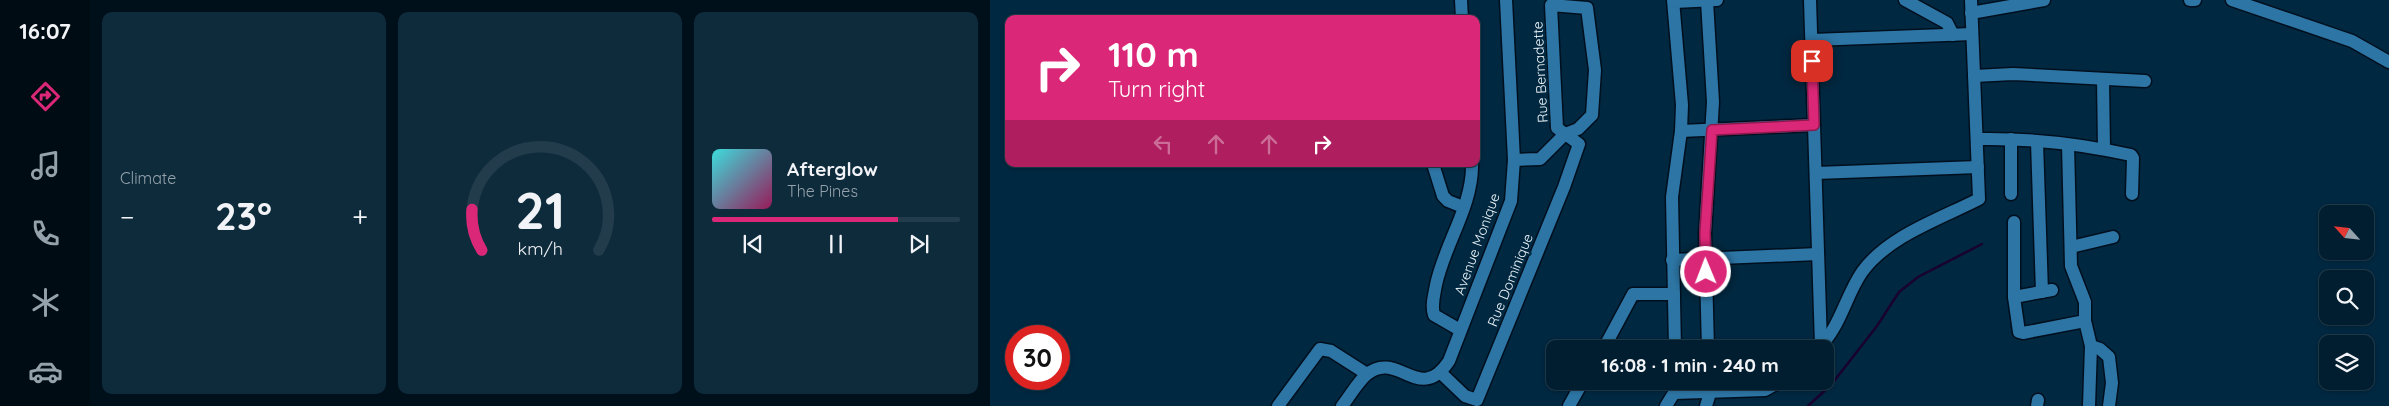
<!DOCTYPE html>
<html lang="en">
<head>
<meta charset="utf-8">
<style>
	body { margin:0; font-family:Quicksand,sans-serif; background:#0e2b3c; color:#f1f3f6; height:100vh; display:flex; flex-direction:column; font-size:19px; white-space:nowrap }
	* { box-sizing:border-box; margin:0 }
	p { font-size:16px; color:#95a2ab }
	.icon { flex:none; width:28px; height:28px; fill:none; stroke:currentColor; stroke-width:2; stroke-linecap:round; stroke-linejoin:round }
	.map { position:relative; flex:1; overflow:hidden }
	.side { display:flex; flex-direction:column; gap:12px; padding:12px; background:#00101a; width:900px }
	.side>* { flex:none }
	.guide { position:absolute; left:15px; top:15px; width:475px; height:152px; border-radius:10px; box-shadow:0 1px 4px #0004,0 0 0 1px #223c4c; background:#db2777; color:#fff; overflow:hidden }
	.needle { width:32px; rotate:297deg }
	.tools { position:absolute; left:1329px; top:205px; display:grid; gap:10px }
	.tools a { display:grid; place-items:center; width:55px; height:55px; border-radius:10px; background:#001e30; box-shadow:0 1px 4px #0004,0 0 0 1px #223c4c; font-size:25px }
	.speed { position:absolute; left:15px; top:325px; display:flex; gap:10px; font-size:25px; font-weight:700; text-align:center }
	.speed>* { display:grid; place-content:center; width:65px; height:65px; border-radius:50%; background:#001e30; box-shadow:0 1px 4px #0004,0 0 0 1px #223c4c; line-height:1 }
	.speed .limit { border:8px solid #d22; background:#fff; color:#111 }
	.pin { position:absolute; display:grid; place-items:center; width:42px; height:42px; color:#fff; margin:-21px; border-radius:10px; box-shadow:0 2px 8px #0006 }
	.me { position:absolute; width:55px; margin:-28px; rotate:359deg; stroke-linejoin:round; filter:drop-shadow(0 0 4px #0008) }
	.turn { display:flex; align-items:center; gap:18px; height:105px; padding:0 20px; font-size:22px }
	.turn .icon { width:65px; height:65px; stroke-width:2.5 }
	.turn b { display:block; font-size:35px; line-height:42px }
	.lanes { display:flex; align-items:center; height:48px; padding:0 20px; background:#0003; justify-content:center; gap:25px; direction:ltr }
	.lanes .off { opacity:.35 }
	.big { font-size:38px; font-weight:800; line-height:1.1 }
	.side .card { flex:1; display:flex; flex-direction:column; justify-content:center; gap:8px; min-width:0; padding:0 18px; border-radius:10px; background:#0e2b3c }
	.side .dial { align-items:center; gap:0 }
	.dial svg { height:130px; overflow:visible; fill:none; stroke:#223c4c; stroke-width:7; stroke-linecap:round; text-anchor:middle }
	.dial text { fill:#f1f3f6; stroke:none }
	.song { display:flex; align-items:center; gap:15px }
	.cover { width:60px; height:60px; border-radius:8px; background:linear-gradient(135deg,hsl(180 70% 55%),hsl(330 70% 35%)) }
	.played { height:5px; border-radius:2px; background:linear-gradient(90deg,#db2777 75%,#223c4c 75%) }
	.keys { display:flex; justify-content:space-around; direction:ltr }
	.heat { display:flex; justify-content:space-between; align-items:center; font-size:28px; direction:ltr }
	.side .tiles { flex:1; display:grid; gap:12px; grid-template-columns:repeat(3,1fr) }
	.trip { position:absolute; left:556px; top:340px; width:288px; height:50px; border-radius:10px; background:#001e30; box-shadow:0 1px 4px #0004,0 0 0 1px #223c4c; font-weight:800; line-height:50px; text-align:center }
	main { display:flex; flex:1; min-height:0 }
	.menu { display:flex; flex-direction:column; width:90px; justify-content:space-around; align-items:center; background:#000c13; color:#95a2ab }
	.menu .icon { width:35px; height:35px }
	.menu .selected { color:#db2777 }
	.menu b { font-size:22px; color:#f1f3f6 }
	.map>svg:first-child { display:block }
</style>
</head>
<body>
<main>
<nav class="menu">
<b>16:07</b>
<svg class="icon selected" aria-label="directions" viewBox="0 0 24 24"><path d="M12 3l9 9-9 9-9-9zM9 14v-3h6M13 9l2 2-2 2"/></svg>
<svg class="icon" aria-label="music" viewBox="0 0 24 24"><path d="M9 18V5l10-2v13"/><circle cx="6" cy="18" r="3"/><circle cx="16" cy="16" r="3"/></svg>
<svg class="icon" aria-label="phone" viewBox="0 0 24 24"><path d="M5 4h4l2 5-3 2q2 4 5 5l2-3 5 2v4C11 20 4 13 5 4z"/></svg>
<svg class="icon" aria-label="climate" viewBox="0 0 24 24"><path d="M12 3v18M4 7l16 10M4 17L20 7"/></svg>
<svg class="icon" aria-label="car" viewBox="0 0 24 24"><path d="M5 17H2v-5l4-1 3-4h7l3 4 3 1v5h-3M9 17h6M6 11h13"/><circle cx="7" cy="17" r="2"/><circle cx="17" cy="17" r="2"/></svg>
</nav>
<section class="side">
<div class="tiles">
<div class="card"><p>Climate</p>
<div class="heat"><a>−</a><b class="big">23°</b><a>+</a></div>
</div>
<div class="card dial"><svg viewBox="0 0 100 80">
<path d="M14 69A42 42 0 1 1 86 69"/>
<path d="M14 69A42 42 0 0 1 8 44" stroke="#db2777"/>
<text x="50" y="56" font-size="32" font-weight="700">21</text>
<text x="50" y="72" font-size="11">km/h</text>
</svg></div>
<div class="card">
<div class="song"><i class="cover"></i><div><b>Afterglow</b><p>The Pines</p></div></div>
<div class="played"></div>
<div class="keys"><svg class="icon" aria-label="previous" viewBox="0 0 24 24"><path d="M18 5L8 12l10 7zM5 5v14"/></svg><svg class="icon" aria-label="pause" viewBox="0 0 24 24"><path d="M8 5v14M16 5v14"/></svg><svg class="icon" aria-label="next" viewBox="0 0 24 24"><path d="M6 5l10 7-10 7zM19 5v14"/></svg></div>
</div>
</div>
</section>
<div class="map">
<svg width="1399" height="406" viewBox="0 0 1399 406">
	<rect width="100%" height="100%" fill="#002840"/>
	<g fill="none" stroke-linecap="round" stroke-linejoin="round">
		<!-- stream -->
		<path stroke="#180030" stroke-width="2.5" d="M818,406L841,385L887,326L909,292L928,277L992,244"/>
		<defs>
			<g id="minor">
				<path d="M471,0L472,19"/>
				<path d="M683,0L692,105L691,131L682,197L685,349"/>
				<path d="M820,0L831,345"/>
				<path d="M915,0L957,23L963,35"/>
				<path d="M1200,0H1205"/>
				<path d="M1242,0L1362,41L1399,62"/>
				<path d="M717,1L723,102L715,233L718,349"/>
				<path d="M684,2L727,0"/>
				<path d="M981,13L1054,0"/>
				<path d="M822,40L982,34"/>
				<path d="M984,76L1023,74L1155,81"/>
				<path d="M1113,79L1114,149"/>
				<path d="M691,131L824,125"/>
				<path d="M987,139C1038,138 1091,144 1141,155L1143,158L1142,194"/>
				<path d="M1021,139V194"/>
				<path d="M1047,142L1052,292"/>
				<path d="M443,164L453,196L458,201L473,207"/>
				<path d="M826,173L988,167"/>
				<path d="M1024,222V297L1029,332L1033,333L1095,321V302L1081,266L1078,145"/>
				<path d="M1081,247L1123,237"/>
				<path d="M682,260L828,254"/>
				<path d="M1024,297L1062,290"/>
				<path d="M1095,321L1101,346L1099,406"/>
				<path d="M470,330L444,315C441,305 444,296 446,285C454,245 483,206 482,164"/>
				<path d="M1101,346L1110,349L1119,357L1122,383L1119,406"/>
				<path d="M612,349L615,346L643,294H684"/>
				<path d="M828,349C851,326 855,297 872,272C898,236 950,219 989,199L981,0"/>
				<path d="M451,373L475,396L487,400L574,187L589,144L567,128L561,5L597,8L605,70L602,115L588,129L575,134L550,159L524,160"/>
				<path d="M684,393L775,390L791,381"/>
				<path d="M288,406L330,349L341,351L377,374"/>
				<path d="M352,406C360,396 367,383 376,375C408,348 429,406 459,361L521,201L524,160L516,0"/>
				<path d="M579,406L593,381"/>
				<path d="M676,406L684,393L685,381"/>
				<path d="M716,406L720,393L719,381"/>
				<path d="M1047,406L1048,400"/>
			</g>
		</defs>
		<!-- minor casing -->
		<use href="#minor" stroke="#000f1e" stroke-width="15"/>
		<!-- minor -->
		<use href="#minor" stroke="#2d75a4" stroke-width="12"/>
	</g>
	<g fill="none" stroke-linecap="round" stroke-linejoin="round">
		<defs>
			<path id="route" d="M716,272L715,233L722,130L824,125L822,61"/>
		</defs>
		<!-- route casing -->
		<use href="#route" stroke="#8e194d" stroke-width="12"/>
		<!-- route -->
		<use href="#route" stroke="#db2777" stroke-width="9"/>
	</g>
	<g text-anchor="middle" stroke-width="5" stroke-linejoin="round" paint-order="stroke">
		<!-- street labels -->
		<g font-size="14" fill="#eef5fa" stroke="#002840">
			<text transform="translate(550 72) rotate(-93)" y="5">Rue Bernadette</text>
			<text transform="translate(487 244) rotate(-70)" y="5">Avenue Monique</text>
			<text transform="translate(520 280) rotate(-68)" y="5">Rue Dominique</text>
		</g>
	</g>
</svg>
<div class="tools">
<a><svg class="needle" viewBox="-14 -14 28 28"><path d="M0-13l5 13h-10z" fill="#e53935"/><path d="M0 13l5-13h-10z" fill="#95a2ab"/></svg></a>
<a><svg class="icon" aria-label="search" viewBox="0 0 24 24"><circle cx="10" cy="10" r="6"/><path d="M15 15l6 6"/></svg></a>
<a><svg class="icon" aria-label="layers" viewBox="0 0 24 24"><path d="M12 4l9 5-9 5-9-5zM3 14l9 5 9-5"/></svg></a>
</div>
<div class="speed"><div class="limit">30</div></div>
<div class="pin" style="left:822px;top:61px;background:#d93025"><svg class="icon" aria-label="arrive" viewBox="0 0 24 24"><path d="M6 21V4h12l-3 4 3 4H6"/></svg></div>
<svg class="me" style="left:716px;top:272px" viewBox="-20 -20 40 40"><circle r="17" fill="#db2777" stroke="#fff" stroke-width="3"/><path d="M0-11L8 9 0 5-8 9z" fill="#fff"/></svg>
<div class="trip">16:08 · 1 min · 240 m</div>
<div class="guide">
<div class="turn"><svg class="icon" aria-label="right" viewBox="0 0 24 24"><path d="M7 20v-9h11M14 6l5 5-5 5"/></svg><div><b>110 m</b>Turn right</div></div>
<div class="lanes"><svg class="icon off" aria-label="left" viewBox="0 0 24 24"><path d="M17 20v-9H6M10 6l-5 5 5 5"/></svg><svg class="icon off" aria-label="ahead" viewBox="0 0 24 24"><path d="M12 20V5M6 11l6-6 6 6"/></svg><svg class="icon off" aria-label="ahead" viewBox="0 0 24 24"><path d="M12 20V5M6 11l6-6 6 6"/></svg><svg class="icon" aria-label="right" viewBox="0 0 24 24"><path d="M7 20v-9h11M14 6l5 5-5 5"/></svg></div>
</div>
</div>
</main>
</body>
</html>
